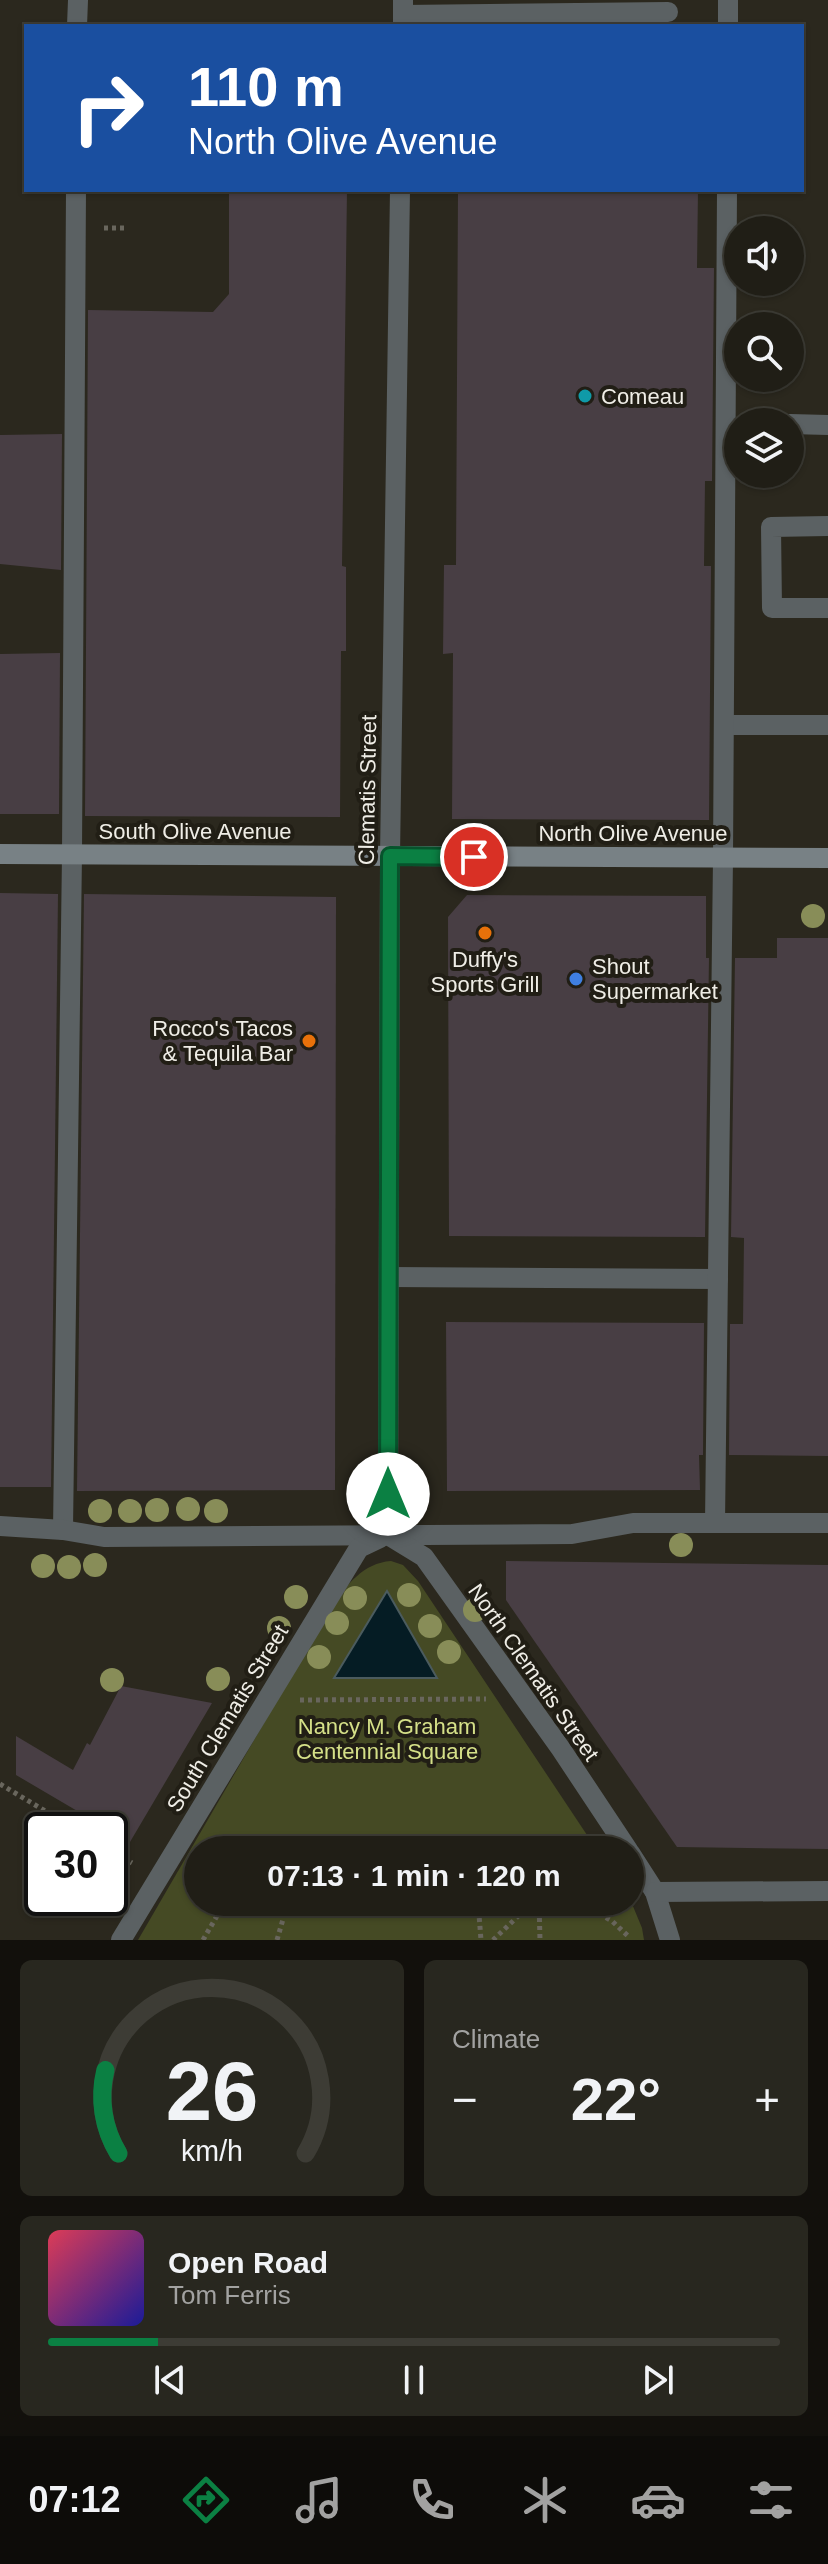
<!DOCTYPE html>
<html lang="en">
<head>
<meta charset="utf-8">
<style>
	body { margin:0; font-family:Helvetica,sans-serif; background:#28271f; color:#f1f3f6; height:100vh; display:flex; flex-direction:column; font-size:30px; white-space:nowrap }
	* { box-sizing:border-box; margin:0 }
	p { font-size:26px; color:#a2a2a1 }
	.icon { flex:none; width:44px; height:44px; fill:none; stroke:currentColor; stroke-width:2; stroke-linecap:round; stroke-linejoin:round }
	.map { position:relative; height:1940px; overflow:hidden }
	.sheet { display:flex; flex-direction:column; gap:20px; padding:20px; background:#12100c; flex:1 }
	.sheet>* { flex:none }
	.top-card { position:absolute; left:24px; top:24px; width:780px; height:168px; border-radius:0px; box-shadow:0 2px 6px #0004,0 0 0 2px #3d3c35; background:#1a4fa0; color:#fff; overflow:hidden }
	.tools { position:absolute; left:724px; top:216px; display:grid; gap:16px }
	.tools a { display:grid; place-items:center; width:80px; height:80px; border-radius:50%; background:#201e16; box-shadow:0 2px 6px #0004,0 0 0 2px #3d3c35; font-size:40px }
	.speed { position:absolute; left:24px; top:1812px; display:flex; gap:16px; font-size:40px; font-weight:700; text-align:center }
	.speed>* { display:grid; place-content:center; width:104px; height:104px; border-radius:50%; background:#201e16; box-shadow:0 2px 6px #0004,0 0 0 2px #3d3c35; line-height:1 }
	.speed .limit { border:4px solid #111; border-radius:12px; background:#fff; color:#111 }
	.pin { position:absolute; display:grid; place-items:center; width:68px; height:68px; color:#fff; margin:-34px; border:4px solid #fff; border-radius:50%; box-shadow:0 2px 8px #0007 }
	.me { position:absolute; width:88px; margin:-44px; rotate:0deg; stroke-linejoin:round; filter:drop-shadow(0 0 6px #0008) }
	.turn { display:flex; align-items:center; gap:28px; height:168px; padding:0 32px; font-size:36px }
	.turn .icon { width:104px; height:104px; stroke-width:2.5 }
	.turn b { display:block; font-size:56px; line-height:68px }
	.big { font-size:60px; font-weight:700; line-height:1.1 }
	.sheet .tile { flex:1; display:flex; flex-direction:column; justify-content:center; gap:12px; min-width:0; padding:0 28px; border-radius:12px; background:#28271f }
	.sheet .dial { align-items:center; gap:0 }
	.dial svg { height:208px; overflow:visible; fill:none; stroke:#3d3c35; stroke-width:7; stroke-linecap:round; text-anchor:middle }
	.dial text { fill:#f1f3f6; stroke:none }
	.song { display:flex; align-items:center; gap:24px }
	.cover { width:96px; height:96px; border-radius:12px; background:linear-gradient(135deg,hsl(350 70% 55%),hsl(240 70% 35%)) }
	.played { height:8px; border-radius:4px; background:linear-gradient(90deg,#0b8043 15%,#3d3c35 15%) }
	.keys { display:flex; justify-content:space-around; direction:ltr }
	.heat { display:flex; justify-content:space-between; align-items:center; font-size:44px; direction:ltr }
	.sheet .tiles { flex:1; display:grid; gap:20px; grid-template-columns:1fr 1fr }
	.tile:last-child { grid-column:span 2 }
	.trip { position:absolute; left:184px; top:1836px; width:460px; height:80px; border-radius:40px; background:#201e16; box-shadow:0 2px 6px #0004,0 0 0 2px #3d3c35; font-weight:700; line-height:80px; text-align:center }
	.tabs { display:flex; height:128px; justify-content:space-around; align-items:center; background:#0d0c09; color:#a2a2a1 }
	.tabs .icon { width:56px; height:56px }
	.tabs .selected { color:#0b8043 }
	.tabs b { font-size:36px; color:#f1f3f6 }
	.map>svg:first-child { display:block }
</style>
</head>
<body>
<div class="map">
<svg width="828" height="1940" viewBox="0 0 828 1940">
	<rect width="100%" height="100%" fill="#2b281e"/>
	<!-- green -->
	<path fill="#454a24" d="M391,1561L403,1565L418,1581L597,1850H198V1902H630V1899L642,1928L644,1940H138L332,1606C347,1585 363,1563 391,1561Z"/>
	<!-- water -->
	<path fill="#051c24" stroke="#4b5b5e" stroke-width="2" d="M387,1591L437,1678H334Z"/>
	<!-- building -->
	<g fill="#483e44">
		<path d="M229,190H347L342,566L346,567V651H341L340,817L85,816L88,310L213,312L229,294Z"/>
		<path d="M458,190H698L697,268H714L712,481H705L704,566H711L709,820L452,819L453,653L443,654L444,565H456Z"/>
		<path d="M62,434L61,570L0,564V435Z"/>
		<path d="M60,653L59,814H0V654Z"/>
		<path d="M0,893L58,894L51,1487H0Z"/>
		<path d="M84,894L336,897L335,1490L77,1491Z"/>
		<path d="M467,895L706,896V958H709L705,1237L449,1236L448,917Z"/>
		<path d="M777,938H828V1456L729,1455L730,1324H743L744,1238L731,1237L735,958H777Z"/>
		<path d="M446,1322L704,1323L703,1455H699L700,1490L447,1491Z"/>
		<path d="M506,1561L828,1565V1849L677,1847L506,1600Z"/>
		<path d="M121,1686L212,1703L130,1842L16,1775V1736L73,1770L87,1743L90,1745Z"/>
	</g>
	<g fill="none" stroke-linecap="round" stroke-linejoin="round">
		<!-- path -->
		<g stroke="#69665d" stroke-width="5" stroke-dasharray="4 4" stroke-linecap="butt">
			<path d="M104,228H127"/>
			<path d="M300,1700L486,1699"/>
			<path d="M0,1784L77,1830"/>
			<path d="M110,1850L132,1863"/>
			<path d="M353,1850C375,1833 404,1833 426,1850"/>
			<path d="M478,1902L481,1940"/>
			<path d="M539,1902L540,1940"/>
			<path d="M578,1902L612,1921L629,1937"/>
			<path d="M203,1940L225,1902"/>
			<path d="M277,1940L288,1902"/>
			<path d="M493,1940L533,1902"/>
		</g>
		<!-- lane -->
		<g stroke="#5b6163" stroke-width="20">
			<path d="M403,15L668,12"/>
			<path d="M728,26V0"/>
			<path d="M790,424L828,425"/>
			<path d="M828,526L771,527L772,608H828"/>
			<path d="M724,725H828"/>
			<path d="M389,1277L718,1279"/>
			<path d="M715,1523L723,858L727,190"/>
			<path d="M63,1530L72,854"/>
		</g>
		<!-- street -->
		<g stroke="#5b6163" stroke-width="20">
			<path d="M77,26L78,0"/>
			<path d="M403,26V0"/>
			<path d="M72,854L76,190"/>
			<path d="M0,1526L63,1530L104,1537L572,1534L633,1523H828"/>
			<path d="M388,1535L390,856L400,190"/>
			<path d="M388,1535L424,1557L561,1749L628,1850"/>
			<path d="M630,1853L655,1892L670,1940"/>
			<path d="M655,1892L828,1891"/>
			<path d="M121,1940L359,1548L380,1538"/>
		</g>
		<!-- secondary -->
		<path stroke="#788185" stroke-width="20" d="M0,854L828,858"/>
	</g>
	<!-- trees -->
	<g fill="#888d58">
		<circle cx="813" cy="916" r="12"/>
		<circle cx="188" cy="1509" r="12"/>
		<circle cx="157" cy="1510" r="12"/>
		<circle cx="100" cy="1511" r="12"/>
		<circle cx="130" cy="1511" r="12"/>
		<circle cx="216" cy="1511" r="12"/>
		<circle cx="681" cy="1545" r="12"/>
		<circle cx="95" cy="1565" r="12"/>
		<circle cx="43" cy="1566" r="12"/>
		<circle cx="69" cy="1567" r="12"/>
		<circle cx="409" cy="1595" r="12"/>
		<circle cx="296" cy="1597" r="12"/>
		<circle cx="355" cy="1598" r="12"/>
		<circle cx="475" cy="1610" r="12"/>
		<circle cx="337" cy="1623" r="12"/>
		<circle cx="430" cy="1626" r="12"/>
		<circle cx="279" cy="1628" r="12"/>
		<circle cx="449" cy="1652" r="12"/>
		<circle cx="319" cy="1657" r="12"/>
		<circle cx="218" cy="1679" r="12"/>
		<circle cx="112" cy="1680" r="12"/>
	</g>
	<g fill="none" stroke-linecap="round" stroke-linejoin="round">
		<defs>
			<path id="route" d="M388,1494L390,856L474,857"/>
		</defs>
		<!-- route casing -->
		<use href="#route" stroke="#07532c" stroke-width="20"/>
		<!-- route -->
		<use href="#route" stroke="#0b8043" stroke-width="14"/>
	</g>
	<!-- markers -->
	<circle fill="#0f9aa8" stroke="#211e15" stroke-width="3" cx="585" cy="396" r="8"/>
	<g fill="#e8710a" stroke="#211e15" stroke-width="3">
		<circle cx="485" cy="933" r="8"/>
		<circle cx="309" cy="1041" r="8"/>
	</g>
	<circle fill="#3f7fe0" stroke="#211e15" stroke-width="3" cx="576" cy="979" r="8"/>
	<g text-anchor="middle" stroke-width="8" stroke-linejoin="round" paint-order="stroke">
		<!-- poi labels -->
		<g font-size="22" fill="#efede6" stroke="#211e15" text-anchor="start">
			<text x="601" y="404">Comeau</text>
			<text x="485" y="967" text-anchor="middle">Duffy's<tspan x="485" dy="25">Sports Grill</tspan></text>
			<text x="592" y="974">Shout<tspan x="592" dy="25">Supermarket</tspan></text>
			<text x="293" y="1036" text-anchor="end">Rocco's Tacos<tspan x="293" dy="25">&amp; Tequila Bar</tspan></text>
		</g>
		<!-- street labels -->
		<g font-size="22" fill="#efede6" stroke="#211e15">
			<text transform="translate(367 790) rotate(-89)" y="8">Clematis Street</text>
			<text x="195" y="839">South Olive Avenue</text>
			<text x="633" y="841">North Olive Avenue</text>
			<text transform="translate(534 1672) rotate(55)" y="8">North Clematis Street</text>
			<text transform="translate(227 1718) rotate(-59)" y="8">South Clematis Street</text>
		</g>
		<!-- park labels -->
		<g font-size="22" fill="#d5e088" stroke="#211e15">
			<text x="387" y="1734">Nancy M. Graham<tspan x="387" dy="25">Centennial Square</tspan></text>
		</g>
	</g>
</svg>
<div class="tools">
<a><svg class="icon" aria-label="sound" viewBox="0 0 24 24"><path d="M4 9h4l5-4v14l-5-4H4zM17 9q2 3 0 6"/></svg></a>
<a><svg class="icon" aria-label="search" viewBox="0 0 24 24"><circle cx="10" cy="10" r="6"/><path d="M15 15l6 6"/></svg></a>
<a><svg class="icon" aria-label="layers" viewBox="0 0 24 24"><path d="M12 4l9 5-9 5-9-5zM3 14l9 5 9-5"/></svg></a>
</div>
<div class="speed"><div class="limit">30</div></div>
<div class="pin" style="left:474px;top:857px;background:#d93025"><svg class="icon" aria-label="arrive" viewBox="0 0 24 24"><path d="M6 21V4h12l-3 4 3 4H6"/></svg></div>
<svg class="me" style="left:388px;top:1494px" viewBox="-20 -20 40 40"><circle r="19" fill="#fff"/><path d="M0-13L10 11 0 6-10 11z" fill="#0b8043"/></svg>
<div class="trip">07:13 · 1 min · 120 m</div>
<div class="top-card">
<div class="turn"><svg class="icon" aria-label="right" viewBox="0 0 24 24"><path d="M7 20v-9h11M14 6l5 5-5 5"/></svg><div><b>110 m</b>North Olive Avenue</div></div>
</div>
</div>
<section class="sheet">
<div class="tiles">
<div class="tile dial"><svg viewBox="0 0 100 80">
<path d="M14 69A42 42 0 1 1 86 69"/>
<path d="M14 69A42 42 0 0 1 9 37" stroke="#0b8043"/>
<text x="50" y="56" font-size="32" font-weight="700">26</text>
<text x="50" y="72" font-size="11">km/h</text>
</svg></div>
<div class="tile"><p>Climate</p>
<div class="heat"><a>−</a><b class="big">22°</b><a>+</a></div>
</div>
<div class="tile">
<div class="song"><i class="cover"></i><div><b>Open Road</b><p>Tom Ferris</p></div></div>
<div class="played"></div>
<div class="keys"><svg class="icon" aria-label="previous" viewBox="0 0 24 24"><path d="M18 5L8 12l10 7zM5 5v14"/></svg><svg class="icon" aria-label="pause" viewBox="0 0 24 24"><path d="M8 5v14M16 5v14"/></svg><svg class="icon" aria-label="next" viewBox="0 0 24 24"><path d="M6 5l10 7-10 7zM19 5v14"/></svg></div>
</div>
</div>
</section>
<nav class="tabs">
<b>07:12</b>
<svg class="icon selected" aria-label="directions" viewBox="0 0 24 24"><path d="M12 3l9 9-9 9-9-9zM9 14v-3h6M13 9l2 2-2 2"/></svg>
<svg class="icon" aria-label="music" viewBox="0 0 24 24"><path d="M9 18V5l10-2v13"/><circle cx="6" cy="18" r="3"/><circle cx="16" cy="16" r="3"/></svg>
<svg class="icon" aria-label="phone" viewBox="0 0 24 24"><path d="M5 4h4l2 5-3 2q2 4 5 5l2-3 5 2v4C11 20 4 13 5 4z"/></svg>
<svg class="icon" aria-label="climate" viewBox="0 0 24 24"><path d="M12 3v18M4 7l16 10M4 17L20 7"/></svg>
<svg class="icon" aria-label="car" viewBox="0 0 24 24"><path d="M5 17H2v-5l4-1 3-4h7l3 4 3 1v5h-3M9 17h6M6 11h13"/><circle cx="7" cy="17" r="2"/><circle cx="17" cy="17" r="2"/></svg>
<svg class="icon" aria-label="filters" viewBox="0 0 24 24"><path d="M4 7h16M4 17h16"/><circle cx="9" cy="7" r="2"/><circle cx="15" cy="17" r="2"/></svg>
</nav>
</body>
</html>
